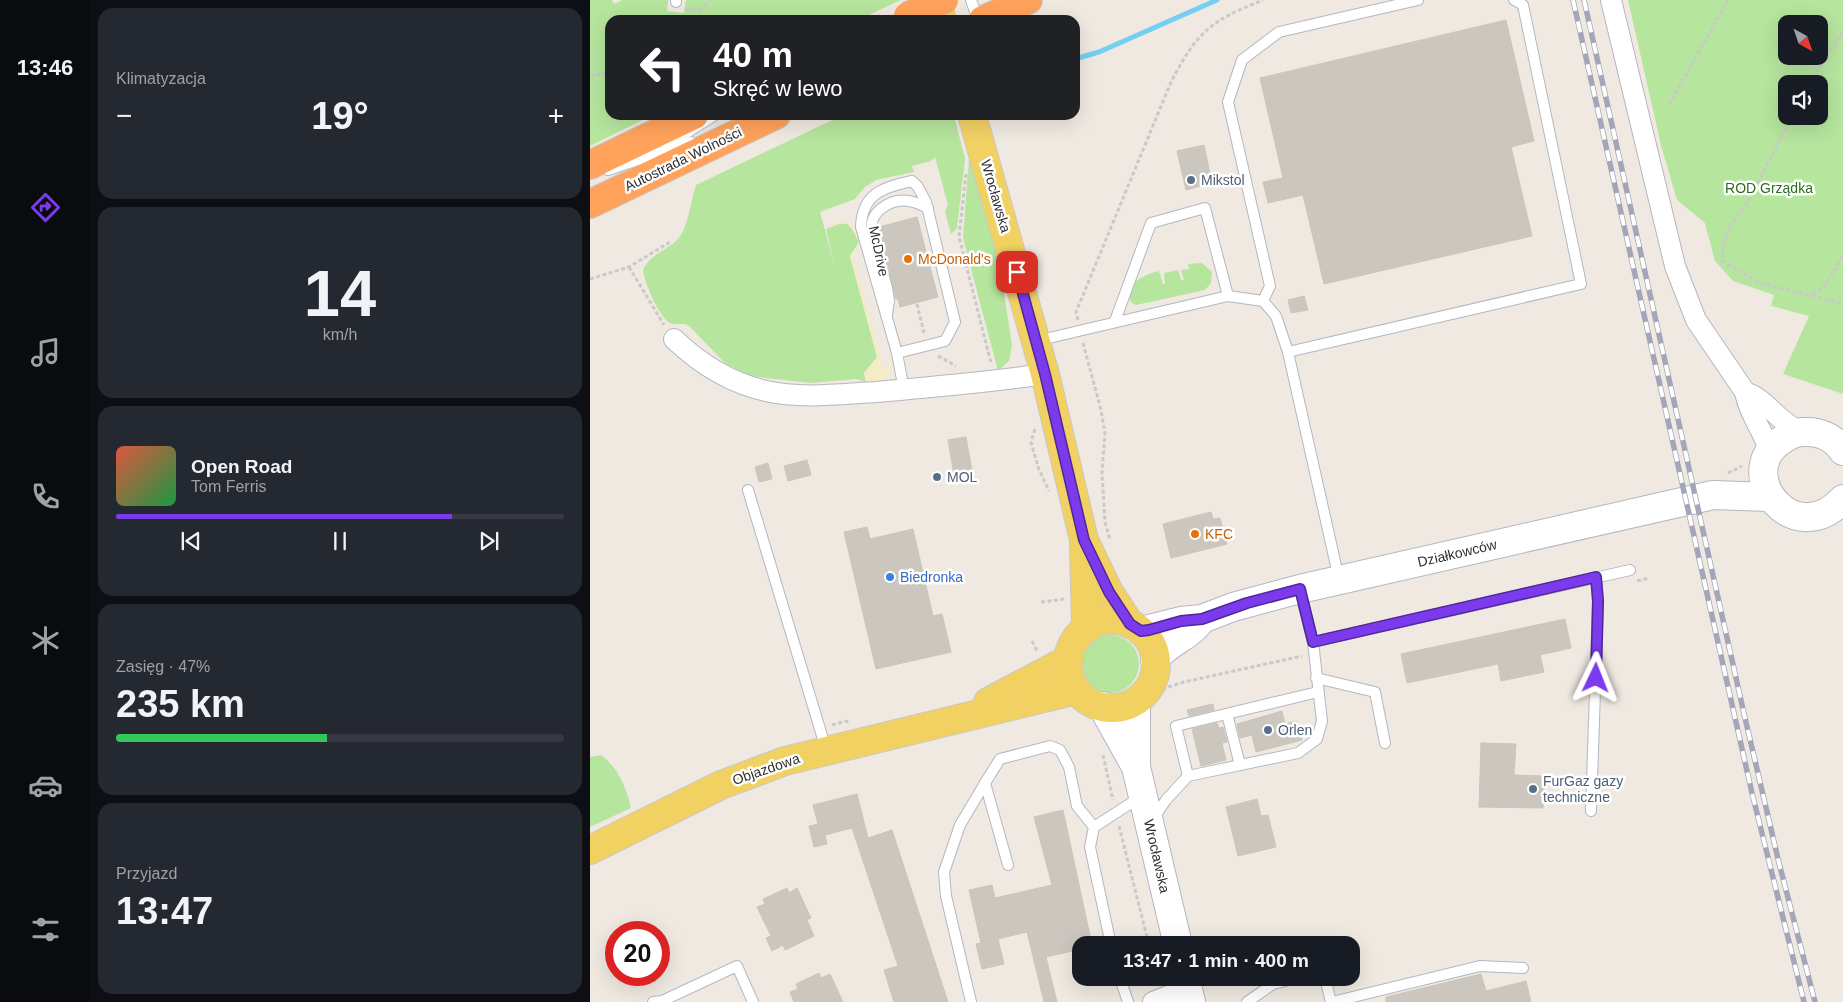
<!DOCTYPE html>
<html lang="pl">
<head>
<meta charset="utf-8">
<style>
	body { margin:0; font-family:Helvetica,sans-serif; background:#242831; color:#f1f3f6; height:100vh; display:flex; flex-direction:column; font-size:19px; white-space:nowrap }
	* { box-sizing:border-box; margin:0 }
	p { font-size:16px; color:#9ea1a6 }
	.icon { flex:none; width:28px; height:28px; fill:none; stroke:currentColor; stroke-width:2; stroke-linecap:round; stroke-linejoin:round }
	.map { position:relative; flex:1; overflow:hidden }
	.panel { display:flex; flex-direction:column; gap:8px; padding:8px; background:#0d0f14; width:500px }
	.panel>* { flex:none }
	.top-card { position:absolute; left:15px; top:15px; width:475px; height:105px; border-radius:15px; box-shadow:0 5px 20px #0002; background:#202124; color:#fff; overflow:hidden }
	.needle { width:32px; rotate:140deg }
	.fabs { position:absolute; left:1188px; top:15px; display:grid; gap:10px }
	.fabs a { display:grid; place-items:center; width:50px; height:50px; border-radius:10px; background:#171b24; box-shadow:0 5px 20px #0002; font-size:25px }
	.speed { position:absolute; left:15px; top:921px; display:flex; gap:10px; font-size:25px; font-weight:700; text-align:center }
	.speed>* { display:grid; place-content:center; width:65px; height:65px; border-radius:50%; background:#171b24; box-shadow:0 5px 20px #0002; line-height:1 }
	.speed .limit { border:8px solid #d22; background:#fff; color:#111 }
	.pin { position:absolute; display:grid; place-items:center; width:42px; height:42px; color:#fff; margin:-21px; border-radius:10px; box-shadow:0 2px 8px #0006 }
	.me { position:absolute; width:55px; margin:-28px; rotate:2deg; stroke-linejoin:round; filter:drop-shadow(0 0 4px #0008) }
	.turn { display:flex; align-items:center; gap:18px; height:105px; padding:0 25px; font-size:22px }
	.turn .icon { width:65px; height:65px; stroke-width:2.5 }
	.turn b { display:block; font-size:35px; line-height:42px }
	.big { font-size:38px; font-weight:700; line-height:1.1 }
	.panel .widget { flex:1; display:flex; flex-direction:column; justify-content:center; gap:8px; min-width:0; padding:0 18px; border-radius:15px; background:#242831 }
	.panel .dial { align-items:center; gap:0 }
	.dial b { font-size:65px; line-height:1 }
	.song { display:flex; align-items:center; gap:15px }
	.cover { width:60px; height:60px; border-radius:8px; background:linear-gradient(135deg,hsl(10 70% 55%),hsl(140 70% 35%)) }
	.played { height:5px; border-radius:2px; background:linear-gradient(90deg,#7c3aed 75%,#363941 75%) }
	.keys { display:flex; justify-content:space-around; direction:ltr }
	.heat { display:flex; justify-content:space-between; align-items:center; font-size:28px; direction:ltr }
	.charge { height:8px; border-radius:4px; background:linear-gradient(90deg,#34c759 47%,#363941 0) }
	.trip { position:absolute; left:482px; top:936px; width:288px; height:50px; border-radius:15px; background:#171b24; box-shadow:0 5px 20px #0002; font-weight:700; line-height:50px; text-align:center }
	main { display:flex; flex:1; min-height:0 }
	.tabs { display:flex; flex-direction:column; width:90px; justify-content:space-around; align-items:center; background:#090b0e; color:#9ea1a6 }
	.tabs .icon { width:35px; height:35px }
	.tabs .current { color:#7c3aed }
	.tabs b { font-size:22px; color:#f1f3f6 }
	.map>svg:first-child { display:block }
</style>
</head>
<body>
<main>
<nav class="tabs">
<b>13:46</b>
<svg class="icon current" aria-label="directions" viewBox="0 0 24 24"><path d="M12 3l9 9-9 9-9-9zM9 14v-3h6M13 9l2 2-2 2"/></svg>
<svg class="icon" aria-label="music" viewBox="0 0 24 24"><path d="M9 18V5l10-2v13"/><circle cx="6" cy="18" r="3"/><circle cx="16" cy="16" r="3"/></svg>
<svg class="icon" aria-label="phone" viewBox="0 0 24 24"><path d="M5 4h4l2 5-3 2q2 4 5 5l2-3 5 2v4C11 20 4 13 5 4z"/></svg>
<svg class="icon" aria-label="climate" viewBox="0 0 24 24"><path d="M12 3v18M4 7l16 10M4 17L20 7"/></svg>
<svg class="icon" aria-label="car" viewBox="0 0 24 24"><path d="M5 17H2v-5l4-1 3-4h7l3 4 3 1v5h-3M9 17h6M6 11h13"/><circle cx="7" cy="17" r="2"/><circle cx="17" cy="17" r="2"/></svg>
<svg class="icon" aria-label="filters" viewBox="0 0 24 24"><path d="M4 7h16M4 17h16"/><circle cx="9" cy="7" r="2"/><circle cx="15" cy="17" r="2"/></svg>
</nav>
<section class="panel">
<div class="widget"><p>Klimatyzacja</p>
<div class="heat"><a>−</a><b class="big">19°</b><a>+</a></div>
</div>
<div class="widget dial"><b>14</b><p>km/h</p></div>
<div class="widget">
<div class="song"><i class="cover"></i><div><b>Open Road</b><p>Tom Ferris</p></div></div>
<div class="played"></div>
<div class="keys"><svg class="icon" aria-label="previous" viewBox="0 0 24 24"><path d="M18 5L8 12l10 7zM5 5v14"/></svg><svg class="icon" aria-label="pause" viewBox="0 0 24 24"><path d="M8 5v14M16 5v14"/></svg><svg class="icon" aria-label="next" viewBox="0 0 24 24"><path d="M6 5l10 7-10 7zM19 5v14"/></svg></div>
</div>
<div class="widget"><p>Zasięg · 47%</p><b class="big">235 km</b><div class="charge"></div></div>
<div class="widget"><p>Przyjazd</p><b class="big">13:47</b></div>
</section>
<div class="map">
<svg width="1253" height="1002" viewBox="0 0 1253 1002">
	<rect width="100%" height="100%" fill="#efe9e1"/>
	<!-- green -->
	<g fill="#b6e59e" fill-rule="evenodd">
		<path d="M0,0H22L24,4L32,0H78L77,11L94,13L96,0H311L268,20H20V115H63L0,146Z"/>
		<path d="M1038,0H1253V394L1193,374L1219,316L1181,306L1184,295L1143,281L1125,261L1115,223L1087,200L1071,145ZM1196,24H1229V56H1196ZM1196,84H1229V116H1196Z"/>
		<path d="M253,115H364L375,159L367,228L361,234L355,212L358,205L345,157L341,161L322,166L324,172L286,180L275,187L265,199L230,212L245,267L236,229C259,219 258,222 269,242L260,256L287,357L274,373L276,382L266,379L221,383L160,376L135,363L99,326C93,322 87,326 80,323C69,317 54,282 53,270C61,252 81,250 91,235C99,221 101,200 106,185Z"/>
		<path d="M369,115H372L404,228L422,345L419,361L408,371L373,238L379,158Z"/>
		<path d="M612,263L622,272L621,283L615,290L546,305L541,302C533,284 555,274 569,271L573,284H575L574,273L588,270L591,280H594L591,270L599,269L598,264Z"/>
		<circle cx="520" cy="664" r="29"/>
		<path d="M11,755C27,766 37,789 41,808L0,827V757Z"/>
	</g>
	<!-- sand -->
	<path fill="#f3ecc5" d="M249,222C263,222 267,229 270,242L261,257L266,260L263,265L268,268L266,273L270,276L268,281L272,284L270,289L275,292L272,297L276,300L274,304L278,307L276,312L281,315L278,320L282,323L280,328L285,331L282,335L287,339L284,343L289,346L286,351L291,354L288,359L293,362L290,367L295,370L301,361C303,370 299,376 291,381L276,382L274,373L287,357L260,256L269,242C259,222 259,219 236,229Z"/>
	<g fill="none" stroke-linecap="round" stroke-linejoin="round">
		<!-- stream -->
		<path stroke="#75cff0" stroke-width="5" d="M485,59L509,52L627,0"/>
	</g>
	<!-- building -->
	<g fill="#cbc7bf" stroke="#cbc5ba">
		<path d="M916,20L944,141L921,147L942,236L734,284L713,195L678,203L673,182L693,178L670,78Z"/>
		<path d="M614,145L622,183L596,190L587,151Z"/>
		<path d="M327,217L348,297L310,307L308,299H306L289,227Z"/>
		<path d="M714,296L718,310L701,313L698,300Z"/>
		<path d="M376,437L382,471L364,475L358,440Z"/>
		<path d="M217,460L221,475L198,481L194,466Z"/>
		<path d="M178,463L182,479L169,482L165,467Z"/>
		<path d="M621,512L623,519L630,518L637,544L581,558L573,524Z"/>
		<path d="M277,527L280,539L323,529L343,616L352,614L361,652L286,669L254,532Z"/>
		<path d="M975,619L981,648L950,655L954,672L911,681L908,664L817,683L811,654Z"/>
		<path d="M623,704L624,710L599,716L597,710Z"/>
		<path d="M692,711L695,724L707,721L712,740L666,752L662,735L650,738L647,724Z"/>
		<path d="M627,723L629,728L633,727L637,742L632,743L636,760L611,766L602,729Z"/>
		<path d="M891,743L926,744L924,775L954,776L953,808L889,807Z"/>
		<path d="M267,794L278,838L302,830L358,1002H304L294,970L308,966L262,828L235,835L237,844L224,847L219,826L228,824L223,805Z"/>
		<path d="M667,799L671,816L678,815L686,847L648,856L636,807Z"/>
		<path d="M473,810L502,945H491V949L456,957L467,1002H454L437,932L408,939L414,964L392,969L386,944L391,943L379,890L402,885L405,898L462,885L444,817Z"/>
		<path d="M197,888L199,893L207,888L221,918L217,920L224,936L195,950L193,945L182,951L176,938L181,936L167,907L175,904L173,899Z"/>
		<path d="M229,973L231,978L240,974L253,1002H204L200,992L208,989L206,984Z"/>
		<path d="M891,974L896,991L936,981L941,1002H796V997Z"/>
	</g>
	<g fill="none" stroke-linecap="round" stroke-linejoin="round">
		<defs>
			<g id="lane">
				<path d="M381,0L388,20"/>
				<path d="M86,2V0"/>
				<path d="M76,146L125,115"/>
				<path d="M18,170L101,142"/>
				<path d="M673,301L680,286L638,102L652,60L689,32L828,0"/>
				<path d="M297,314L299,301L297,288L282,231C278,212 301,198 319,201C326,202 332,205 338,208"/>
				<path d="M525,321L561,223L615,208L638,296"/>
				<path d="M446,341L638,296L673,301L686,316L698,352L749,579"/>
				<path d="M698,352L991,284L933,5L924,0"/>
				<path d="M307,353L355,341L365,322L336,202L328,187L322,181C293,187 272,194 271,227L307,353L314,390"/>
				<path d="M158,490L236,749"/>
				<path d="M710,590L723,642L1040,570"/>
				<path d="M726,678L785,692L795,743"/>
				<path d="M637,714L650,765"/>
				<path d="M598,776L586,726L728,692"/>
				<path d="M1001,811L1008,601L1006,577"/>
				<path d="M563,819L576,800L598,776L708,753L727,739L732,721L723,642"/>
				<path d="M418,865L395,783L410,759L460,746L470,750L479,767L487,806L504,827"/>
				<path d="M521,945L500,847L504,827L552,796"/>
				<path d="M530,978L538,1002"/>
				<path d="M735,978L741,1002"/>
				<path d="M63,1002L72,1001L147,966L163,1002"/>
				<path d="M381,1002L356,896L354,872L370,825L395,783"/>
				<path d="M657,1002L683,984L707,978"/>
				<path d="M742,1002L890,966L933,968"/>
			</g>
			<g id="street">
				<path d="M1021,0L1085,266L1106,320L1155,392C1159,415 1174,431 1180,453"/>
				<path d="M84,339C110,364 141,383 176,391C210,399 250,394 286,392C343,387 399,382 455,374"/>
				<path d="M1155,392C1178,400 1186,421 1211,432"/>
				<path d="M563,1002L598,988"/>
			</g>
			<g id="secondary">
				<path d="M1253,451C1244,437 1229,431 1213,432C1204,432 1196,437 1189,442C1144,476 1205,552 1253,499"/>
				<path d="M551,631L591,621L612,619L643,607L710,589L1123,495L1180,497"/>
				<path d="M565,660C576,643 595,639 608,624"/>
				<path d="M546,701V763"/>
				<path d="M512,706L546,767L588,945"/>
				<path d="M595,978L601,1002"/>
			</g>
			<g id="primary">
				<path d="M346,0L352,20"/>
				<path d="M382,115L455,374L494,540L519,592L540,624"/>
				<path d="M494,546L496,629"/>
				<circle cx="522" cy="664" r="44"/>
				<path d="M398,702L479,659"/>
				<path d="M0,850L131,785L195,761L487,690"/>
			</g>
			<g id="highway">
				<path d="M393,20L438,0"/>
				<path d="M0,165L104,115"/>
				<path d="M0,204L186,115"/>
			</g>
		</defs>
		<!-- lane casing -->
		<use href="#lane" stroke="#b4b7c1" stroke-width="12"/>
		<!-- street casing -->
		<use href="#street" stroke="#b4b7c1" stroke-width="22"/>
		<!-- secondary casing -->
		<use href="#secondary" stroke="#b4b7c1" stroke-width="30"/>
		<!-- primary casing -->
		<use href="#primary" stroke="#c9c9c9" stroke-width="30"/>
		<!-- highway casing -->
		<use href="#highway" stroke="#c9c9c9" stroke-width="30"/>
		<!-- path -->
		<g stroke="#c9c9c9" stroke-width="3" stroke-dasharray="4 2.5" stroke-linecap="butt">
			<path d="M95,9C105,11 114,9 120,0"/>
			<path d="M0,76L20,72"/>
			<path d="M1219,84L1253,32"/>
			<path d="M1079,105L1138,0"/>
			<path d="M1202,116L1157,204L1140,225L1132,253V261L1170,283L1253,304"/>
			<path d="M376,174L369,237L401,363"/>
			<path d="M39,267L74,325"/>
			<path d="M0,279L39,267L80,242"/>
			<path d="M1222,294C1237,288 1245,269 1253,255"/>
			<path d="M327,304L334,333"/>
			<path d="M488,320L486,312L581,82C607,32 620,21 673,0"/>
			<path d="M493,343L511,410L515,433L512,473L515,522L520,540"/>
			<path d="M348,356L366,366"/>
			<path d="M445,429L441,442L448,467L459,491"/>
			<path d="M1138,473L1152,466"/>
			<path d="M1047,581L1059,578"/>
			<path d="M451,602L475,599"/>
			<path d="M442,641L447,651"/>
			<path d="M572,689L594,682L712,656"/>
			<path d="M242,725L256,721L260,723"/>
			<path d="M513,755L523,800"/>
			<path d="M529,826L559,945"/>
		</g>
		<!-- lane -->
		<use href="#lane" stroke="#fff" stroke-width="10"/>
		<!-- street -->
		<use href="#street" stroke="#fff" stroke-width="20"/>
		<!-- secondary -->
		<use href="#secondary" stroke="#fff" stroke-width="28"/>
		<!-- primary -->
		<use href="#primary" stroke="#f2d163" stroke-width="28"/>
		<!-- highway -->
		<use href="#highway" stroke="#ffa35c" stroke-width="28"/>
		<defs>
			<g id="rail">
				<path d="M983,0L1162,793L1214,1002"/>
				<path d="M994,0L1155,718L1189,863L1225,1002"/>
			</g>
		</defs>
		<!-- rail casing -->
		<use href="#rail" stroke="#a3a6b8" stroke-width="5.5"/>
		<!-- rail -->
		<use href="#rail" stroke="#fff" stroke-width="4" stroke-dasharray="11" stroke-linecap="butt"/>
		<defs>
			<path id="highway-bridge" d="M318,16L354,0"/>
		</defs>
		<!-- highway-bridge casing -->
		<use href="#highway-bridge" stroke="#c9c9c9" stroke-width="30" stroke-linecap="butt"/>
		<!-- highway-bridge -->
		<use href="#highway-bridge" stroke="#ffa35c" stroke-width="28"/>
	</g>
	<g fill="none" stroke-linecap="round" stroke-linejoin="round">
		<defs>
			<path id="route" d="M427,272L455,374L494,540L519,592L540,624L551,631L559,630L591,621L612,619L657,603L710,589L723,642L1006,577L1008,601L1006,678"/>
		</defs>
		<!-- route casing -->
		<use href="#route" stroke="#51269a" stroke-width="12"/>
		<!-- route -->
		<use href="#route" stroke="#7c3aed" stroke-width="9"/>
	</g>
	<!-- markers -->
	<g fill="#5c6f8a" stroke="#fff" stroke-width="2">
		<circle cx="601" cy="180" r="5"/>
		<circle cx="347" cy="477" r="5"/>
		<circle cx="678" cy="730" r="5"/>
		<circle cx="943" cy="789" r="5"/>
	</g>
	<g fill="#e8710a" stroke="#fff" stroke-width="2">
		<circle cx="318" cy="259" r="5"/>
		<circle cx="605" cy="534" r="5"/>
	</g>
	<circle fill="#3f7fe0" stroke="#fff" stroke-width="2" cx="300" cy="577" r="5"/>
	<g text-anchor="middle" stroke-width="5" stroke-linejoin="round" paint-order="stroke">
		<!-- street labels -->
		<g font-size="14" fill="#2e2e2e" stroke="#fff">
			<text transform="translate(93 159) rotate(-26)" y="5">Autostrada Wolności</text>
			<text transform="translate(406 196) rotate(74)" y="5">Wrocławska</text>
			<text transform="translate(289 251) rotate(78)" y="5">McDrive</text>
			<text transform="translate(867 553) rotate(-13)" y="5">Działkowców</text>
			<text transform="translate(176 769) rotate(-19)" y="5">Objazdowa</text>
			<text transform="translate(567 856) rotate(77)" y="5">Wrocławska</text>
		</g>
		<!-- service labels -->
		<g font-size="14" fill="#4e5e75" stroke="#fff" text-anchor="start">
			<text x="611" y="185">Mikstol</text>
			<text x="357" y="482">MOL</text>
			<text x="688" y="735">Orlen</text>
			<text x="953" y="786">FurGaz gazy<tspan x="953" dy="16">techniczne</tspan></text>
		</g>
		<!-- park labels -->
		<g font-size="14" fill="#2c6e1b" stroke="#fff">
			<text x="1179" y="193">ROD Grządka</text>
		</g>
		<!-- food labels -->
		<g font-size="14" fill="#c56008" stroke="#fff" text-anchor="start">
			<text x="328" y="264">McDonald's</text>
			<text x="615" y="539">KFC</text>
		</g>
		<!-- shop labels -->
		<g font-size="14" fill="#366cbe" stroke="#fff" text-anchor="start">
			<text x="310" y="582">Biedronka</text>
		</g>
	</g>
</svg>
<div class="fabs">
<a><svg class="needle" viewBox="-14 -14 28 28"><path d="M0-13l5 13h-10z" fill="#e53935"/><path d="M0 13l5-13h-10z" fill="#9ea1a6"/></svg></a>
<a><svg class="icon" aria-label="sound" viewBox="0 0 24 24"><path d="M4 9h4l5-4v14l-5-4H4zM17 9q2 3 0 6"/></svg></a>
</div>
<div class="speed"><div class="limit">20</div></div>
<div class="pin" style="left:427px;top:272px;background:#d93025"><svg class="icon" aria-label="arrive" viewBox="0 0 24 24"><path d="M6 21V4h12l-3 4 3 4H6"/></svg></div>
<svg class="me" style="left:1006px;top:678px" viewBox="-20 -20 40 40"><path d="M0-17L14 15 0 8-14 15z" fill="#7c3aed" stroke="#fff" stroke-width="4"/></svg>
<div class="trip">13:47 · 1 min · 400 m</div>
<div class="top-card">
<div class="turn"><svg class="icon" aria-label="left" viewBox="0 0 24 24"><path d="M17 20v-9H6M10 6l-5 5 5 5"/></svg><div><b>40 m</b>Skręć w lewo</div></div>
</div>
</div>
</main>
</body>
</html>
